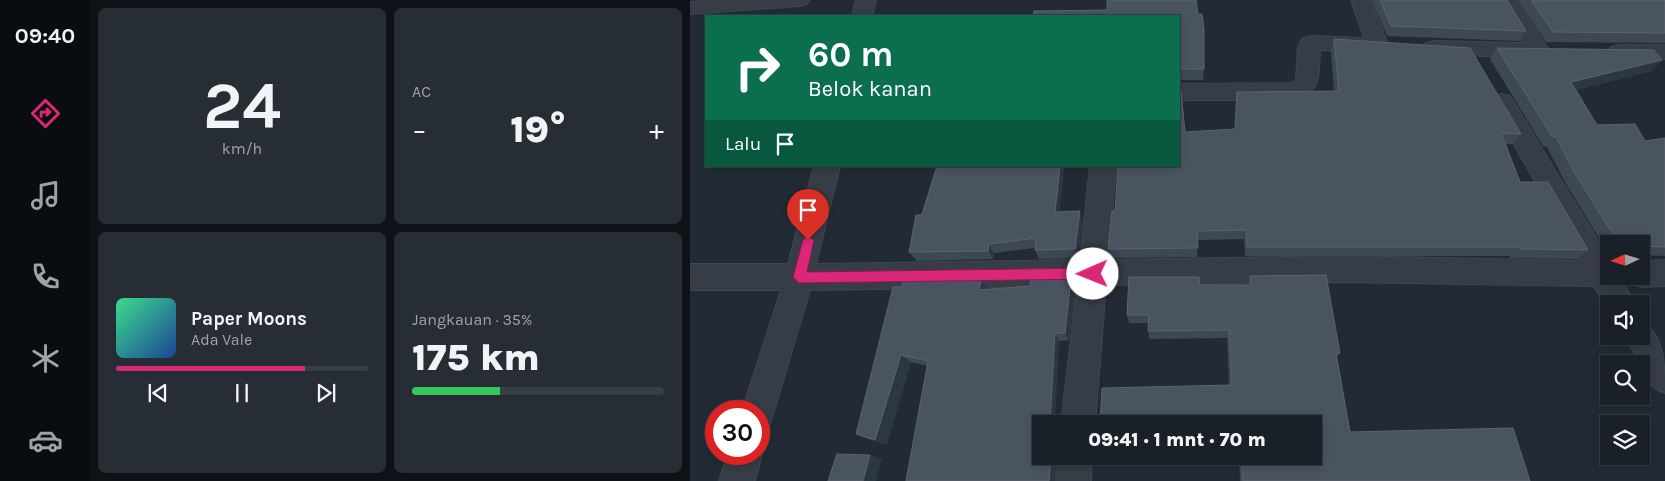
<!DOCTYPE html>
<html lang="id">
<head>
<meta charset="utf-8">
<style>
	body { margin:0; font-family:Karla,sans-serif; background:#272d34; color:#f1f3f6; height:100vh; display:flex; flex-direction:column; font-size:19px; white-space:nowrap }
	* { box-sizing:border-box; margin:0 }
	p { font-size:16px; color:#9fa3a8 }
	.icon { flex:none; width:28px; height:28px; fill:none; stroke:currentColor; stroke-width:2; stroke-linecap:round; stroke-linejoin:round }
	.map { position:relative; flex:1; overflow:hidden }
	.details { display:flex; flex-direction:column; gap:8px; padding:8px; background:#0e1216; width:600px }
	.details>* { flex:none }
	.top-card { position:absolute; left:15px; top:15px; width:475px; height:152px; border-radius:0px; box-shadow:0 2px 8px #0003,0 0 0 1px #383e45; background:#0b6e4f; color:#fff; overflow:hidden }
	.needle { width:32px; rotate:266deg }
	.fabs { position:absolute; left:910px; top:235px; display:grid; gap:10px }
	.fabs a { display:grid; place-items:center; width:50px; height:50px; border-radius:0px; background:#1a2028; box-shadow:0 2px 8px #0003,0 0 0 1px #383e45; font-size:25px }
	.speed { position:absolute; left:15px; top:400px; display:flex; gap:10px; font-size:25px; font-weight:700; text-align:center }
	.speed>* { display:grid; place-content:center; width:65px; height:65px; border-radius:50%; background:#1a2028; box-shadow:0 2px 8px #0003,0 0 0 1px #383e45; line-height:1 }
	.speed .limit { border:8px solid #d22; background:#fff; color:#111 }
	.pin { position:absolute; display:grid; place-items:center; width:42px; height:42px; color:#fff; margin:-51px -21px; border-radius:50% 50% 50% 0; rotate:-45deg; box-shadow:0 0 5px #0007 }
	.pin .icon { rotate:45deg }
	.me { position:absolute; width:55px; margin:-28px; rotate:269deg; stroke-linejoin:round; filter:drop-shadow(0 0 4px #0008) }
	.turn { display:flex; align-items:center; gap:18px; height:105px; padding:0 20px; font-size:22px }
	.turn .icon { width:65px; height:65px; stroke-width:2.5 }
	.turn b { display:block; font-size:35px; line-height:42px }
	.then { display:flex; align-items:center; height:48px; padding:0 20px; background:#0003; gap:10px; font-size:19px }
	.big { font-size:38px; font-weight:800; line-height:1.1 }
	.details .card { flex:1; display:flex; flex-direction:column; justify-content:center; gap:8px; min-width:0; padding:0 18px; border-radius:8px; background:#272d34 }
	.details .dial { align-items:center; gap:0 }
	.dial b { font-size:65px; line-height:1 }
	.song { display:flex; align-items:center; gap:15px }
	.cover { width:60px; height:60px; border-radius:8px; background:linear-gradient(135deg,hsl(150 70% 55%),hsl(220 70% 35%)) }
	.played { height:5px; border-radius:2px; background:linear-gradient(90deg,#db2777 75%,#383e45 75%) }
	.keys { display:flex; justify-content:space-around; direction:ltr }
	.heat { display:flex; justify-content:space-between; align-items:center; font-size:28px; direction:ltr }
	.charge { height:8px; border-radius:4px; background:linear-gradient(90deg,#34c759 35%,#383e45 0) }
	.details .tiles { flex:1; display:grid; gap:8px; grid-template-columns:repeat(2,1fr) }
	.trip { position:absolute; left:342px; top:415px; width:290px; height:50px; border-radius:0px; background:#1a2028; box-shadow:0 2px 8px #0003,0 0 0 1px #383e45; font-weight:800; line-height:50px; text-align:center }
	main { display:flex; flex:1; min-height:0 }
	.menu { display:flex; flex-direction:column; width:90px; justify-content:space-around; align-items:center; background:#0a0d10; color:#9fa3a8 }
	.menu .icon { width:35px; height:35px }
	.menu .on { color:#db2777 }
	.menu b { font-size:22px; color:#f1f3f6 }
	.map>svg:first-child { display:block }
</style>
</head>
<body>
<main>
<nav class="menu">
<b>09:40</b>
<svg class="icon on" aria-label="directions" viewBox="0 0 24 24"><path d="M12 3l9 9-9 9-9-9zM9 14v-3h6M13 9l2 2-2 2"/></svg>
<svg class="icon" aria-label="music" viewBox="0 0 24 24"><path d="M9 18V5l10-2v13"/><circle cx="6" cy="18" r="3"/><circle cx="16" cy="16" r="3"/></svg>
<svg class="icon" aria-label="phone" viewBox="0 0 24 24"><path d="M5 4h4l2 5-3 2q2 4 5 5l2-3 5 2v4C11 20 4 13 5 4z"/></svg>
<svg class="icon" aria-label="climate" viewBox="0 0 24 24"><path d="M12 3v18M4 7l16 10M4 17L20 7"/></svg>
<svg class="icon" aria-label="car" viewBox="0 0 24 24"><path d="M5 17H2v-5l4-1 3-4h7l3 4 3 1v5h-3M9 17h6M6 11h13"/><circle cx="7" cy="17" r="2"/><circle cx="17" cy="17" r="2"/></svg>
</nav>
<section class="details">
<div class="tiles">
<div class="card dial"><b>24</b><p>km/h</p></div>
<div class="card"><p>AC</p>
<div class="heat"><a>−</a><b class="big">19°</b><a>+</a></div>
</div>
<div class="card">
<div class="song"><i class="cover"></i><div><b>Paper Moons</b><p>Ada Vale</p></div></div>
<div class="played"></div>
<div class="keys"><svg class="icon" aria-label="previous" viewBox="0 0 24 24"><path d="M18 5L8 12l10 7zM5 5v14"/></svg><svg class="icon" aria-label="pause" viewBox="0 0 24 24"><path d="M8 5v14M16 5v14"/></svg><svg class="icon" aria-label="next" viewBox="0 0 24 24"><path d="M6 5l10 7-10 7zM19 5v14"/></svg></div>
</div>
<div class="card"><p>Jangkauan · 35%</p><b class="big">175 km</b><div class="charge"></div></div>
</div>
</section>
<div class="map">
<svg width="975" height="481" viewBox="0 0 975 481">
	<rect width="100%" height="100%" fill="#222b35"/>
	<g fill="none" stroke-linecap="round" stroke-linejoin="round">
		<defs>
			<g id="street">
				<path d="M23,0H120L117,4L110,6L0,14V2Z"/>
				<path d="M166,0H186L182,16H162Z"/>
				<path d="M661,0H681L698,45L695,50L687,52L630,50C628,83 632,93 596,100H489V84L601,83L606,80L608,46L613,38L621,36L674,38Z"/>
				<path d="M807,0H827L859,50L856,55L844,57L744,55L736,53L733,48L736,43L744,41L833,43Z"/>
				<path d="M929,45H975V59H929L921,57L918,52L921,47Z"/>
				<path d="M812,94L820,96L919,259V276H932L931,279L945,304H919V312L904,286L652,282L416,285L405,424H371L387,286L120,290L84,411L80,423L69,427V411H52L91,290H0V264H98L124,166H150L126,264L390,260L400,166H426L418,260L652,256L890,261L800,102L804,96Z"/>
				<path d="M975,260V286L951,287L941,283L938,276H951V261Z"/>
				<path d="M951,322C975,334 975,367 975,393L964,388L935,336H951Z"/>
				<path d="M69,446L72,454L65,481H29L38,454H69Z"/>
				<path d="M368,456H402L401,481H365Z"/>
			</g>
		</defs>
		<!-- street casing -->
		<use href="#street" stroke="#3f464f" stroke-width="2"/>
		<!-- street -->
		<use href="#street" fill="#363d46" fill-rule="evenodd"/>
	</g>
	<!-- wall -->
	<g fill="#3e4754">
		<path d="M682,0H817L836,31L830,41L697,36Z"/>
		<path d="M828,0H974L975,1V43L856,42Z"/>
		<path d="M489,16L514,69L513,80H490Z"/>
		<path d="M644,39L831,134L822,144H816L830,182L898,250L887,259L820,258V256H555L554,239L508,240L507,257L420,258L418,249L425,211L495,132L545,129L547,92L644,91L641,51Z"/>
		<path d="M807,48L962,71L886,90L907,125L955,141L975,138V256L951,255V244H919V253H918L875,182L857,147L853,146L800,59Z"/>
		<path d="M247,166H374L369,212L392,221L388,258L349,259L345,250V248L304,253L303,259L227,261L219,252Z"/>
		<path d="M560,276L650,353L647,357L660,432L840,481H550L549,456H624V424H410L539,385L537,338L459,339L458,323H439L437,315L510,285H558Z"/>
		<path d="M291,280L298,289L385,288L379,340L369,341L351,456H367L365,481L237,366L221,362L197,444L178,439L166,434L212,287Z"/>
		<path d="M492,456V464L403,466L400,462Z"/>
	</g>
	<!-- shaded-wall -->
	<g fill="#2d3743">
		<path d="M972,60L962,71L873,93L881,82Z"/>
		<path d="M490,69V80L489,81V70Z"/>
		<path d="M370,166H374L368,221L365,212Z"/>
		<path d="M390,211L392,221L388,258L385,249Z"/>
		<path d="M299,244L304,253L303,259L298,251Z"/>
		<path d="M381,279L385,288L379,340L375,333Z"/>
		<path d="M291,280L298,289L289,290Z"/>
		<path d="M365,333L369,341L365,424H360Z"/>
		<path d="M211,355L221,362L197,444L185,440Z"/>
		<path d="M180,455L192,459L186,481H173Z"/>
		<path d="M361,456H367L365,481H359Z"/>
	</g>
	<!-- building -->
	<g fill="#4a5460" stroke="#5a636f">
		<path d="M417,0H506L508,14H512L514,29V69H490L489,70V16H343L344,11L417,10Z"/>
		<path d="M690,0H817L836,31L701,26Z"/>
		<path d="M841,0H974L975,1V33L863,32Z"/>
		<path d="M644,39L780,48L831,134L811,133L830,182H858L898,250L830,249L829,247H557L556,230L507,231L508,248L418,249L422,211H425L428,166H489V90L491,91L495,132L545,129L547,92L649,91Z"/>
		<path d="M807,48L964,50L972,60L881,82L907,125L945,124L955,141L975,138V247L951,246V244H929L884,172L866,137L862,136Z"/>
		<path d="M247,166H370L365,212L390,211L385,249L345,250L346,238L299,244L298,251L219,252L226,215H232Z"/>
		<path d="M636,275L650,353H646L660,432L823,428L840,481H553L551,456H624V424H549V421L491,422V424H410L412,388L542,385L539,330L458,331L459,315H437L439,277H509L510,285H561L560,276Z"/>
		<path d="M341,279H381L375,333H365L360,424H351V456H361L359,481H216L238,361L211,355L185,440L166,434L203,287H212L213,281L291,280L289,290L340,286Z"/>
		<path d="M147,454L180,455L173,481H138Z"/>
		<path d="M399,456H492V460L400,462Z"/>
	</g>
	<!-- route -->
	<path fill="#db2777" stroke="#8e194d" d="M118,236L124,240L117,272L403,268L409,274L403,279L109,283L103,277L113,240Z"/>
</svg>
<div class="fabs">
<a><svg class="needle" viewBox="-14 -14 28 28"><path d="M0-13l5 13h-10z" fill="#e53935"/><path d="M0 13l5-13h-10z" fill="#9fa3a8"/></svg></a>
<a><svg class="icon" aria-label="sound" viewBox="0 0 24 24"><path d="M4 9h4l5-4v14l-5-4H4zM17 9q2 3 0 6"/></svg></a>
<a><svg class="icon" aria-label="search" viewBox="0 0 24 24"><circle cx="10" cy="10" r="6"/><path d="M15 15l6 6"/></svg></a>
<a><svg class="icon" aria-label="layers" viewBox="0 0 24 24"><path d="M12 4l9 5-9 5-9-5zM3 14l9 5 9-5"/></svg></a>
</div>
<div class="speed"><div class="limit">30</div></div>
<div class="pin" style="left:118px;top:240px;background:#d93025"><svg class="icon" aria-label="arrive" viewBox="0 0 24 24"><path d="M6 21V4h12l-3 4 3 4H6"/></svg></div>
<svg class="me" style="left:403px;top:274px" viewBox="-20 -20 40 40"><circle r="19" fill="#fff"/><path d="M0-13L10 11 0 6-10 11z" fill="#db2777"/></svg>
<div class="trip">09:41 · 1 mnt · 70 m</div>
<div class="top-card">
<div class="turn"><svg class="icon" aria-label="right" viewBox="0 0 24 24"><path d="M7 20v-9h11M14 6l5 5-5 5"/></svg><div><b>60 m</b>Belok kanan</div></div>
<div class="then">Lalu<svg class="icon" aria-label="arrive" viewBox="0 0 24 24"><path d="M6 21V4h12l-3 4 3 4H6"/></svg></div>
</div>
</div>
</main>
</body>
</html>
